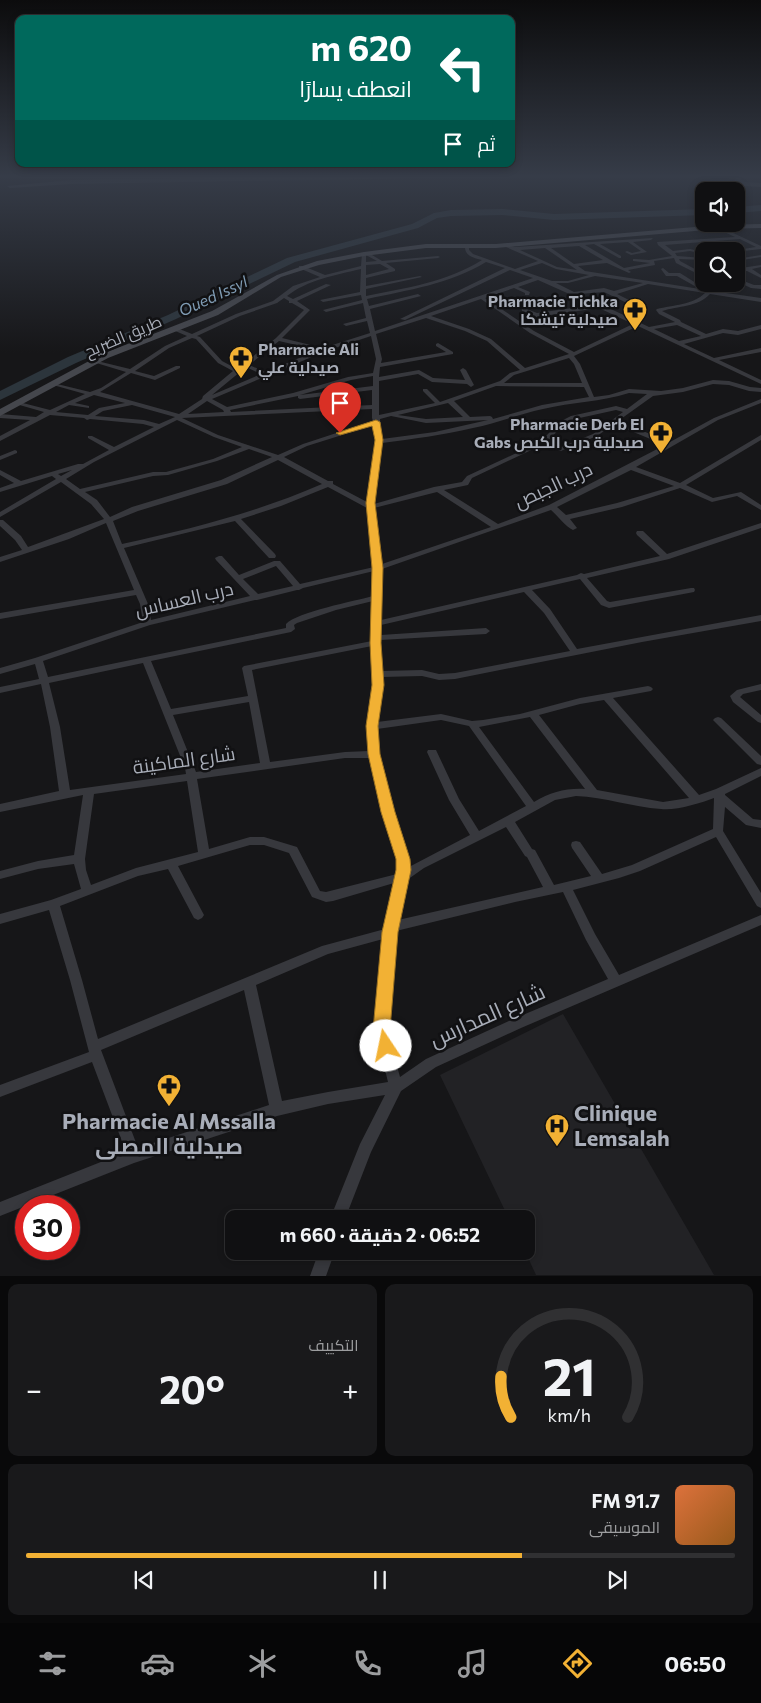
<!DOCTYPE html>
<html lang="ar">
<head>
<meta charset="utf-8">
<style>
	body { margin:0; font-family:Commissioner,Cairo,sans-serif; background:#19191b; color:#f1f3f6; direction:rtl; height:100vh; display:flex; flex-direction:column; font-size:19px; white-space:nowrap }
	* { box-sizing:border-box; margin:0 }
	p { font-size:16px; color:#9c9d9f }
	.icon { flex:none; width:28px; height:28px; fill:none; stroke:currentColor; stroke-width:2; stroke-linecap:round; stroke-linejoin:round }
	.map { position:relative; height:1276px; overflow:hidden; direction:ltr }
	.side { display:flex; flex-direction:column; gap:8px; padding:8px; background:#09090a; flex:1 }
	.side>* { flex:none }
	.guide { position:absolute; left:15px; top:15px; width:500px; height:152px; border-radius:10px; box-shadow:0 2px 8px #0003,0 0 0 1px #303032; direction:rtl; background:#00695c; color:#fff; overflow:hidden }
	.buttons { position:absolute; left:695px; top:182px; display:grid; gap:10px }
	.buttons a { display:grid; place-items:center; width:50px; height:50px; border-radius:10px; background:#101012; box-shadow:0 2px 8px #0003,0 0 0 1px #303032; font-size:25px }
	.speed { position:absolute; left:15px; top:1195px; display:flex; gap:10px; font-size:25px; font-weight:700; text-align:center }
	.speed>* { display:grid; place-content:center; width:65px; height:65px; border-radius:50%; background:#101012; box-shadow:0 2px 8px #0003,0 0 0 1px #303032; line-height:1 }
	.speed .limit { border:8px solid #d22; background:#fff; color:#111 }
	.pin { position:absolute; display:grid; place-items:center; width:42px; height:42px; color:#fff; margin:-51px -21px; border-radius:50% 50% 50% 0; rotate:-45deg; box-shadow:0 0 5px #0007 }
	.pin .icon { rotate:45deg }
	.me { position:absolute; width:55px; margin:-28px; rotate:349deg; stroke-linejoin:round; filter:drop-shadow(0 0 4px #0008) }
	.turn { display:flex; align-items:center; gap:18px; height:105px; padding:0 20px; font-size:22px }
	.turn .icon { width:65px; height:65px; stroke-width:2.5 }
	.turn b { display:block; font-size:35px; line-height:42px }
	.then { display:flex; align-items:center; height:48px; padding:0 20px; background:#0003; gap:10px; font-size:19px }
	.big { font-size:38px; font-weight:700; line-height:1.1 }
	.side .widget { flex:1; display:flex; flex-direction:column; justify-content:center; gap:8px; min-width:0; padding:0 18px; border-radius:10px; background:#19191b }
	.side .dial { align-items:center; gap:0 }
	.dial svg { height:130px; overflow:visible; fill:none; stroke:#303032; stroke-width:7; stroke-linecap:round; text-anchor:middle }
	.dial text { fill:#f1f3f6; stroke:none }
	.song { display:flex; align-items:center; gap:15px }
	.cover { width:60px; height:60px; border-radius:8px; background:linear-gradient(135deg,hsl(20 70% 55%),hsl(30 70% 35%)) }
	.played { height:5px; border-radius:2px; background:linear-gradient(90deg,#f2b134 70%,#303032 70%) }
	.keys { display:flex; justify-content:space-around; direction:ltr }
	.heat { display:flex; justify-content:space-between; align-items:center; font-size:28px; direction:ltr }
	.side .tiles { flex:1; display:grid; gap:8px; grid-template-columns:1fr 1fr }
	.widget:last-child { grid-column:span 2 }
	.trip { position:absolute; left:225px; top:1210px; width:310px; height:50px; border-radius:10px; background:#101012; box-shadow:0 2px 8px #0003,0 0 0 1px #303032; font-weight:700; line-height:50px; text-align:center; direction:rtl }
	.tab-bar { display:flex; height:80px; justify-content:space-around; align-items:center; background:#060607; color:#9c9d9f }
	.tab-bar .icon { width:35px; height:35px }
	.tab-bar .current { color:#f2b134 }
	.tab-bar b { font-size:22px; color:#f1f3f6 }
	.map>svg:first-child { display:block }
</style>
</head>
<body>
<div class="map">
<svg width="761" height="1276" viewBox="0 0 761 1276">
	<rect width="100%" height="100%" fill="#161618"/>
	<!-- built -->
	<path fill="#222225" d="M563,1014L714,1275H536L525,1251H526V1219H509L440,1075Z"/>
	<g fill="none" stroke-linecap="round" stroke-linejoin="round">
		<!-- river -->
		<g fill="#2c353c" fill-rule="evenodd">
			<path d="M761,205V211L736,213V207Z"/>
			<path d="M503,209L554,214L704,209V215L554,220L503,215L451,216L437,218L418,228L295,262L176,319L76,363L0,400V391L68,357L168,315L287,258L412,224L434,213L451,210Z"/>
		</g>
		<!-- street -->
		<g fill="#37383d" fill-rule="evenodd">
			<path d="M718,226L761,246V249L743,251L730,247V245H732L743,249L756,247L740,239L665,245L673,251L690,249L699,251V253L690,251L675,253L677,256L704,258V260L679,259L680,261L704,274V277L676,263L674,258L654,261L655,265L628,270L631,272L629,273L607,263L578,266L585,271L700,289L677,276H666L661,269L663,268L669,273H680L707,290L710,284H714L712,291L761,298V302L710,294C698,307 678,306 662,311L680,320L681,322L706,334L723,329L738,331L761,325V329L738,335L723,333L684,344L714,358L761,348V352L719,360L761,380V384L638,326L574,356L580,364L594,397L609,395L629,389L661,391L683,388L713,380L729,381L750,387L761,388V392L749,391L729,385L713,384L683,392L653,396L618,421L670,442L714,418L761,399V403L718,420L636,467L680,483L761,435V440L686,485L713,498L741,492L761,505V510L737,496L712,502L680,488L622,507L570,519L577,528L573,530C566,527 558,516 551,510L382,569L381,620L577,575L581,573L584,574L660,556L637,535L636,533L637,531H643L667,554L761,523V528L669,559L587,578L607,601L610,602L691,588H694L695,590L694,592L609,608L601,605L580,579L532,590L550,609L577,649L761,615V621L642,642L455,679L439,680L422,676L382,677L383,685L377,722L441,714L472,721L483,720L520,714L580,698L648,686L651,687L653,689L651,691L613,698L699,795L716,789L761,768V776L725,794V795L753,819L761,820V828L746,825L725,807L723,831L761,893V908L757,906L716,837L640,871L619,878L573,890L595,934L619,975L761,915V925L521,1028L436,1067L401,1091L371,1152L345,1219H330L360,1144L385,1095L328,1104L277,1116L134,1163L0,1216V1202L126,1152L92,1062L0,1097V1085L89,1052L70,980L49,910L0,924V914L51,900L81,889L74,864L38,869L0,879V871L38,861L74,855L83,795L0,812V804L59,791L50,727L41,684L0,693V687L39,679L35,664L0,674V668L35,658L143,622L140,604L136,595L0,619V613L134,590L106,523L69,539L0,562V557L22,550L15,540L0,526V520H3L21,536L28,547L104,519L91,504L61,482L0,517V512L56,479L52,476L0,492V488L14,483L0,475V470L21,481L78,464H83L109,450L88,438V436H92L114,447L154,427L143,424L90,419L87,420L84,418L50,415L0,441V436L30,420L0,418V414L36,417L44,412L16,404L19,402L50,410L85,394L53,385V383L90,392L101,388L126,372L93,362V360L130,369L165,346L187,336L173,330V328H177L192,334L236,314L273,301L293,286L320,277L299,268V266H303L325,275L361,266L362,254L367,252L382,261L438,256L440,257L438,258L386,263L395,269V271L366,278V286L420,276L422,277L366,289V296C406,288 447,282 482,260C474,258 465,256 465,247L467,246L469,247V250L473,254L515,269L538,261L506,247V245L515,247L653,238L651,240L633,242L647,252L631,255L625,252L627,251L632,253L641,251L628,242L600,244L621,256V258H619L594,244L585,245L624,268L650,263L633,261V259H635L649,260L672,256L658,245L657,242L735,237L716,228ZM579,246L603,260L574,264L551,248ZM545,248L577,270L557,267L520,250ZM366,255L377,261L366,262ZM486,262L505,268L400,319L405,320L510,270L533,278L375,331L370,309L421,296L418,294L369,306L367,299C408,290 450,284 486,262ZM542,263L556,269L589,275L568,281H552L520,270ZM380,264L389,269L366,275V265ZM361,269L360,292L320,300L323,302L361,295L362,300L323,310L326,312L363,303L366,318L343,324L346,326L367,321L370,333L323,348L282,338L310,310L297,301L331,285L326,284L293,299L287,296C307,280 336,275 361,269ZM595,276L643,283L614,291L604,288L574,292L556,283H568ZM538,280L594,305L537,313L524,308L522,309V311L536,317L599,308L633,324L574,352L534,331L485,298L514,288L525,293V295H529L530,292L518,287ZM648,284L705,293C693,305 673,305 657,309L656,310L659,314L675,322L649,327L579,294L604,292L627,303L630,301L629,300L617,294ZM284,298L289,301V303H292L304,310L276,338L237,369L222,361L200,337L197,336L240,316L277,303ZM481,299L530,333L569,354L525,368L491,339L469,329L431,316ZM426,318L465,331L487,341L520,370L510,373L500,381L440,402L427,389H423V391L435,403L379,415V381L418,374L432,382L467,384L471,387L474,385L466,370L463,368L460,370L465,380L433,378L419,370L379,377L380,367L453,354V352L438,343L436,344V346L446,352L381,363L382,359L376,334ZM677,325L701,336L679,341L654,329ZM371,336L376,359L373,373L348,377L293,393L227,407L212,399L326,351ZM192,338L196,339L218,363L233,371L203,396L202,399L179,414L100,392L131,373L155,380L180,368V366H176L154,376L135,371L169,348ZM279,341L318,350L266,372L249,365ZM569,358L574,364L582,383H504L514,375ZM246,367L261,374L212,395ZM373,376V386L300,395L351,380ZM496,386L584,387L589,397L542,405L493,419L492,417L490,416L470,417L454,401ZM372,390V405L231,412L230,410L298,396V398L300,399ZM629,393L647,394L627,409L616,406L571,416L561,421L540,442L467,476L462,482L434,487L374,504L382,443C413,439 443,435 473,428C497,423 519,414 543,409C572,402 601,402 629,393ZM94,395L125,403L99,408L88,415L56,412L69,405L89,408V406L75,403ZM207,401L223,410L224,412L188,414ZM448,403L463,417L426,419L398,415ZM132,405L175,417L159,424L144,420L95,416L103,411ZM372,409V418L373,421L303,444L278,455L218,435L182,418ZM616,410L623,412L593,434L561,447L547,442L565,423L575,419ZM391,416L426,423L488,420L435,432L382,439L380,419ZM177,420L214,437L242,447L213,459L166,472H153L80,489L66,479L94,462ZM614,424L665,445L549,505L498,524L444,490L468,485L472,478L542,445L561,451L563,450L597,436ZM374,425L376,441L367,502L333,484V481H328L284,457L307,446ZM249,449L272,457L221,480L132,507L110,517L97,500L85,492L153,476L168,475L217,461ZM278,460L322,484C258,512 191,529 122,544L113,521L138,511L227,484ZM72,470L61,476L58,474ZM631,470L674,486L617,503L566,515L557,507ZM328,487L367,508L374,567L300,584L280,561H274L239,575L222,556H219L215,558L216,560L250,596L151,620L148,604L124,548L235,521L269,558H275L276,556L275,554L241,519L281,506ZM437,492L491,527L382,564L374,508ZM276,566L293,586L258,594L243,579ZM374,571L373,596C355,601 297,612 286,624V628L48,677L43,661L150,625L255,600H257L297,590H299L303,588ZM524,592L544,613L570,651L455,673L439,674L422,670L382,671L380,640L486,634L490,631L486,628L381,635V625ZM373,601L372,641L244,666L242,668L248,696L171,709L151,661L291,632L295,629L294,625L297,623L336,610ZM372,646L373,685L367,726L369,751L345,752L270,762L252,670ZM143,663L185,768L186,774L70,790L60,727L49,683ZM604,700L689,798L663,802L597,790L539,715L580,704ZM249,702L260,763L196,772L173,715ZM530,717L585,789C566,788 551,792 534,802L479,727ZM441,720L469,726L526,806L479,831L459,799L436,750H428L427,752L449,800L470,835L409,867V859C395,816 380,774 377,729ZM345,758H370L383,812L397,859V874L326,892L320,891L297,847L264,837H250L209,849L197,779ZM187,781L198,852L136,868L91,885L86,870L85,859L94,794ZM576,796C605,797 632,807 661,809C675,811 701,803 714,798L713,829L632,865L602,874L580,842L576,841L572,842L571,845L572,848L591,876L554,885L535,850L532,849L515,822L555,800ZM506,827L525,856L527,857L543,887L398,920L407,880L424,868ZM250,845H264L289,853L312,897L326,902L333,901L394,883L385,929L322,946L98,1039L82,980L60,906L138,876L168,869L194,918L198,920L202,918L204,915L178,866ZM563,892L586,940L608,979L511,1020L426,1059L400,1077L387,1029L396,931L515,902ZM383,939L375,1029L388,1082L328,1092L282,1101L256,985L328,954ZM244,990L269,1105L138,1148L101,1050Z"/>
			<path d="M713,249L717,251H711V250Z"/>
			<path d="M761,255V257L736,261V259Z"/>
			<path d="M761,265V267L752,269L761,275V278L747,271H741L736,270V267L741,268Z"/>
			<path d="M736,278L754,285H761V289L751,288L736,281Z"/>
			<path d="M15,450L17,451V453L0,460V456Z"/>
			<path d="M761,684V690L743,694L740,697L761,715V723L758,722L733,702L730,696L737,690Z"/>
			<path d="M718,717L721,718L761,756V765L757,764L713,720L715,718Z"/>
			<path d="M319,1251H335L326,1276H310Z"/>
		</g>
		<!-- secondary -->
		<g fill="#45474d" fill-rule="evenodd">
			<path d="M402,175H487L484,177L71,184L10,188L7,186L71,180Z"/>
			<path d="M739,175H761V178H742L740,180L745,182L761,183V187L744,186L734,181Z"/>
			<path d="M761,224V228L718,229L496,248H426L364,256L319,265L281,277L218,315L108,358L0,416V409L102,354L212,311L277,275L317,261L364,252L426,244H496L718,225Z"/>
		</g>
	</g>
	<!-- sky -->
	<linearGradient id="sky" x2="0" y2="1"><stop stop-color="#0c0c0d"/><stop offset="0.5" stop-color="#363c48"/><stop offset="1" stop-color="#363c48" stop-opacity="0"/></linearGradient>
	<rect width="761" height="353" fill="url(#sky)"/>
	<!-- route -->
	<path fill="#f2b134" stroke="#9d7322" d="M376,420L380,422L383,440L375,503L383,568L381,643L384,685L378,726L380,754L395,812L410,859L411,870L398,932L390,1030L395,1046L392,1051L386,1054L380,1051L373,1030L382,932L396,870V859L381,812L368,754L366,726L372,685L370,643L372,568L366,503L375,440L372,426L340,435L336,433Z"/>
	<!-- icons -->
	<defs>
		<symbol id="pharmacy-pin" viewBox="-11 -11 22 30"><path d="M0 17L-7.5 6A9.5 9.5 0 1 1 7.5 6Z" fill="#f2b134" stroke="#111113"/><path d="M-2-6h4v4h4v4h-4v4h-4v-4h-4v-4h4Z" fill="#111"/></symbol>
		<symbol id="hospital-pin" viewBox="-11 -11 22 30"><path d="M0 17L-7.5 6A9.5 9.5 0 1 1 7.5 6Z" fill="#f2b134" stroke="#111113"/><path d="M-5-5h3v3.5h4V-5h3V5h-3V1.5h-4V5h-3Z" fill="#111"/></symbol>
	</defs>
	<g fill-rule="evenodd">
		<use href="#pharmacy-pin" x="621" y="296" width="28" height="38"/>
		<use href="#pharmacy-pin" x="227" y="344" width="28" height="38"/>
		<use href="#pharmacy-pin" x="647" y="419" width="28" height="38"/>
		<use href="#pharmacy-pin" x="155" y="1072" width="28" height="38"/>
		<use href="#hospital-pin" x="543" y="1112" width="28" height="38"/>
	</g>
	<g text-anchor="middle" stroke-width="5" stroke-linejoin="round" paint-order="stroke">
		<!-- far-water labels -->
		<g font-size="16" font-style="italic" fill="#7f9bb3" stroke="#111113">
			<text transform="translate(213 296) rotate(-25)" y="6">Oued Issyl</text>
		</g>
		<!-- far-poi labels -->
		<g font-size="16" font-weight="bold" fill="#a8adb8" stroke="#111113" text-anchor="end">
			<text x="618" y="307">Pharmacie Tichka<tspan x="618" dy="18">صيدلية تيشكا</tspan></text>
			<text x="258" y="355" text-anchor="start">Pharmacie Ali<tspan x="258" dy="18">صيدلية علي</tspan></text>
			<text x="644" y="430">Pharmacie Derb El<tspan x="644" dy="18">Gabs صيدلية درب الكبص</tspan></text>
		</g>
		<!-- far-street labels -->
		<g font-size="16" fill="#a8adb8" stroke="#111113">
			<text transform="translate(123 336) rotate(-23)" y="6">طريق الضريح</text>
		</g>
		<!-- street labels -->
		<g font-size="19" fill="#a8adb8" stroke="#111113">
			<text transform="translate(553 485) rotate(-25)" y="7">درب الجبص</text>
			<text transform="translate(184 599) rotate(-13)" y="7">درب العساس</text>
			<text transform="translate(184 760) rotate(-8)" y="7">شارع الماكينة</text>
		</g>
		<!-- near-street labels -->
		<g font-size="22" fill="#a8adb8" stroke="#111113">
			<text transform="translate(487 1015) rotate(-24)" y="8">شارع المدارس</text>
		</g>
		<!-- near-poi labels -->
		<g font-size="22" font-weight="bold" fill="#a8adb8" stroke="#111113" text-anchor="start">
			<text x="574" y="1121">Clinique<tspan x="574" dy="25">Lemsalah</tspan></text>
			<text x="169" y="1129" text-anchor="middle">Pharmacie Al Mssalla<tspan x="169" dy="25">صيدلية المصلى</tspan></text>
		</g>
	</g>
</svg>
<div class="buttons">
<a><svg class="icon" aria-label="sound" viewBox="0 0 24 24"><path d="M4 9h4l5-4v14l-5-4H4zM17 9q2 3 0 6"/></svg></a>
<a><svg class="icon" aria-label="search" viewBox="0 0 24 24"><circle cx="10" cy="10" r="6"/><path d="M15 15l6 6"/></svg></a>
</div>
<div class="speed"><div class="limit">30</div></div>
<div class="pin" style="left:340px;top:433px;background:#d93025"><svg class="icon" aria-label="arrive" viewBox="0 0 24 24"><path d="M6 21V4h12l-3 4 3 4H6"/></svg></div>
<svg class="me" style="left:386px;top:1046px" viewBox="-20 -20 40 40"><circle r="19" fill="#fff"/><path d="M0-13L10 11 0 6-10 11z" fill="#f2b134"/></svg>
<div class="trip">06:52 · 2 دقيقة · 660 m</div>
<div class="guide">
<div class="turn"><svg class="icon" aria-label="left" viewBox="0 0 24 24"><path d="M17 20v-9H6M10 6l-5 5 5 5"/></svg><div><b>620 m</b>انعطف يسارًا</div></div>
<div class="then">ثم<svg class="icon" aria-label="arrive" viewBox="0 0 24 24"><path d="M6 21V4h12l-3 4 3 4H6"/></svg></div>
</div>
</div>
<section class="side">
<div class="tiles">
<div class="widget dial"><svg viewBox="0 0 100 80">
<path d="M14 69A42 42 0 1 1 86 69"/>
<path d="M14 69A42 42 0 0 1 8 44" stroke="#f2b134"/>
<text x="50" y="56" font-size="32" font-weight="700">21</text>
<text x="50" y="72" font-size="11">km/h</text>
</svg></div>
<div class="widget"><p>التكييف</p>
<div class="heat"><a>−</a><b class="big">20°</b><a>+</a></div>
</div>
<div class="widget">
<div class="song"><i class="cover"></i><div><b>91.7 FM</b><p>الموسيقى</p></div></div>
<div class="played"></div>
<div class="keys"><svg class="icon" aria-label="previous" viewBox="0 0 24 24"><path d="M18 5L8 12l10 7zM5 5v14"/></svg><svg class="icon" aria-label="pause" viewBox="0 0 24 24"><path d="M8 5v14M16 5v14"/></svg><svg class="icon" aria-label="next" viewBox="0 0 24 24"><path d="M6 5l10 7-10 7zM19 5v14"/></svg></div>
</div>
</div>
</section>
<nav class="tab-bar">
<b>06:50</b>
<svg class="icon current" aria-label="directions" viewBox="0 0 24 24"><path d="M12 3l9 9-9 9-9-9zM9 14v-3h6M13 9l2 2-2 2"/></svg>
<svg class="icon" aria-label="music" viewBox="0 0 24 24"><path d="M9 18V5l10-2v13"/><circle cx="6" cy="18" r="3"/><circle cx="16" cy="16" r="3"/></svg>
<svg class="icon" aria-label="phone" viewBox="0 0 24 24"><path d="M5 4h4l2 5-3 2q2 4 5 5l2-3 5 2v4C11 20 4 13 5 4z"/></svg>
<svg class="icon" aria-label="climate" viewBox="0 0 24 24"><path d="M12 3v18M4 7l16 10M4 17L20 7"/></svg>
<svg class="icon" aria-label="car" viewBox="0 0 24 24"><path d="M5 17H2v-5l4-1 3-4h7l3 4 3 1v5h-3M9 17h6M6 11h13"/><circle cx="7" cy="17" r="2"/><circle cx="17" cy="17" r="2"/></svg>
<svg class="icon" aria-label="filters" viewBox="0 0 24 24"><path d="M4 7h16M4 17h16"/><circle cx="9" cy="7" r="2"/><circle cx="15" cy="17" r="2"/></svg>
</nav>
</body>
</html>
